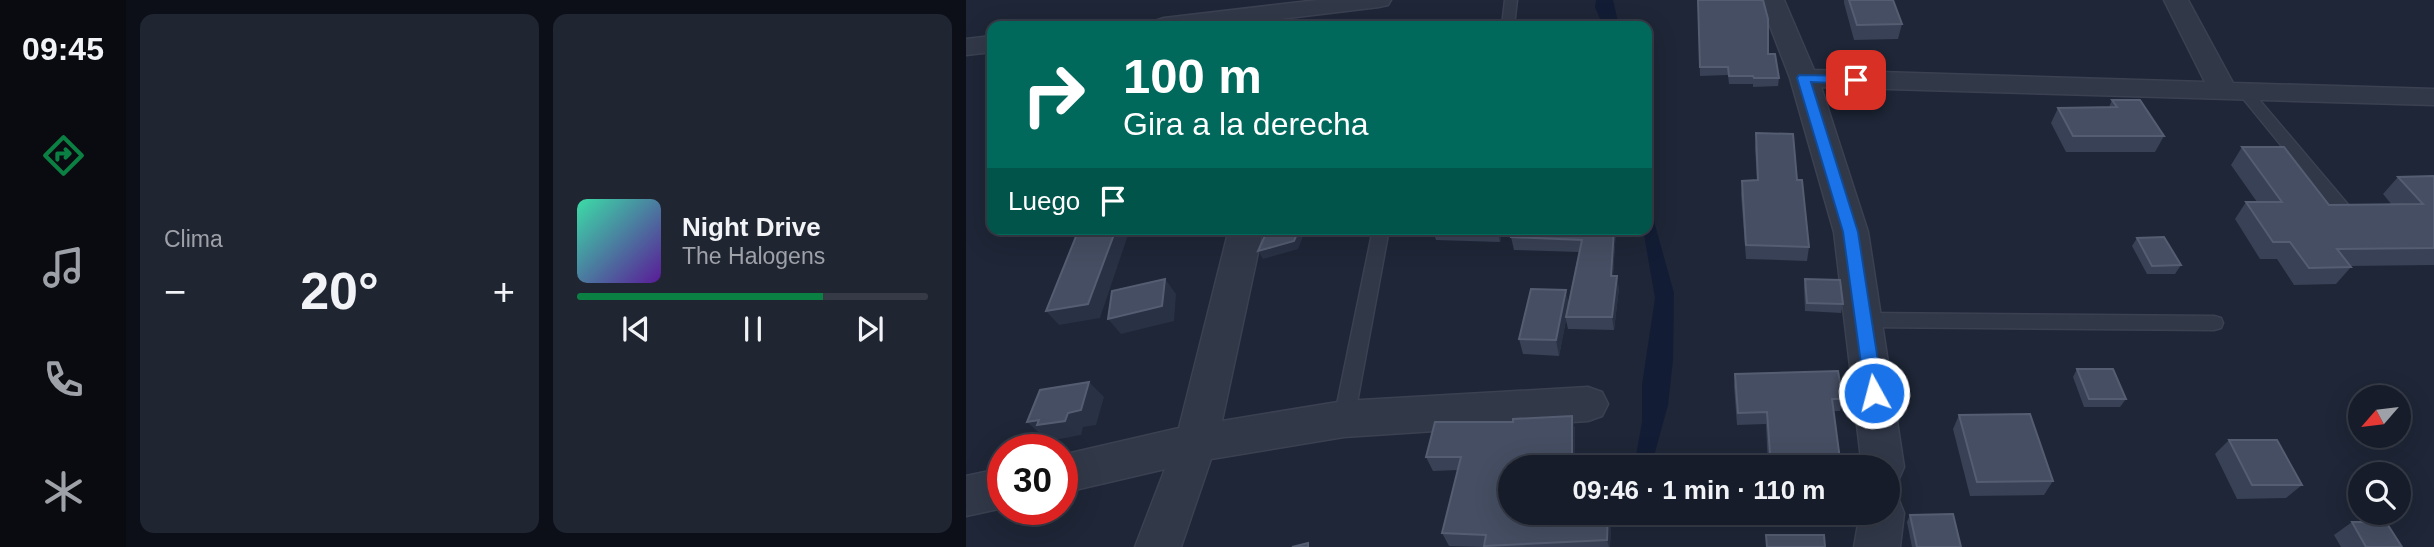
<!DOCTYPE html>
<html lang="es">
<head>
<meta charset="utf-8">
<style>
	body { margin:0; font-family:Arial,sans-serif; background:#1f2531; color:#f1f3f6; height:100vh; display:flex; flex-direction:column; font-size:26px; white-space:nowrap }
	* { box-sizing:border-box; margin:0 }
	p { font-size:23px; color:#9ea1a8 }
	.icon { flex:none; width:38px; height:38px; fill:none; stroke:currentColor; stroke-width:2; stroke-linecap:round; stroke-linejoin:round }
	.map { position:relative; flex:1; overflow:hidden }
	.side { display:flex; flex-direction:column; gap:14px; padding:14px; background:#0c0f17; width:840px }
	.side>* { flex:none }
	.top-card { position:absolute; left:21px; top:21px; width:665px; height:214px; border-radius:14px; box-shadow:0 7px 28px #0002,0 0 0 2px #353a46; background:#00695c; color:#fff; overflow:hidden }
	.needle { width:46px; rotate:242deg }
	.tools { position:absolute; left:1382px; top:385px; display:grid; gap:14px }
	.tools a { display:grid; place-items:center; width:63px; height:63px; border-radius:50%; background:#161c29; box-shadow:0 7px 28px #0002,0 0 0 2px #353a46; font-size:35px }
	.speed { position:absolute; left:21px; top:434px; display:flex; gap:14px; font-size:35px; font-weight:700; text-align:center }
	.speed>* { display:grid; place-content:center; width:91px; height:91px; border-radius:50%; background:#161c29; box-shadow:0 7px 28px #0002,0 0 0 2px #353a46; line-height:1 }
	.speed .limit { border:10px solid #d22; background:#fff; color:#111 }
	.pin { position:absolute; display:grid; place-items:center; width:60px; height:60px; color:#fff; margin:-30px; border-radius:14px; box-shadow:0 4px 10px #0006 }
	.me { position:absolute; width:77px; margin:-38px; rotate:353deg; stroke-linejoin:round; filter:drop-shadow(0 0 5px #0008) }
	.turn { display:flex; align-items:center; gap:24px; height:147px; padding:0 21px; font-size:32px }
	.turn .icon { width:91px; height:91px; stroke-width:2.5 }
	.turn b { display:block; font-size:49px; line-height:60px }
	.then { display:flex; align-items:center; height:66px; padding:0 21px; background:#0003; gap:14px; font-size:26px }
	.big { font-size:52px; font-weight:700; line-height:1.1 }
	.side .widget { flex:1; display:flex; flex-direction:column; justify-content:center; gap:10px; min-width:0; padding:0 24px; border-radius:14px; background:#1f2531 }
	.song { display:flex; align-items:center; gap:21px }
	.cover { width:84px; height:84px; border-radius:10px; background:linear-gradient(135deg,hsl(160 70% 55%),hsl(270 70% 35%)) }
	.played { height:7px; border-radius:4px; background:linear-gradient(90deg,#0b8043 70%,#353a46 70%) }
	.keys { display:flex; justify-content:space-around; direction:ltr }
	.heat { display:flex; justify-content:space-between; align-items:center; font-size:38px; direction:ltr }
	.side .tiles { flex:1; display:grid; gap:14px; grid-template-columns:repeat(2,1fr) }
	.trip { position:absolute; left:532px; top:455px; width:402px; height:70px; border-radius:35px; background:#161c29; box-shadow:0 7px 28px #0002,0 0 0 2px #353a46; font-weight:700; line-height:70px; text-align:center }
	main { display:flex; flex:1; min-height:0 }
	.tabs { display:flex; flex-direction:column; width:126px; justify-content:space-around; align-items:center; background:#090b10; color:#9ea1a8 }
	.tabs .icon { width:49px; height:49px }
	.tabs .current { color:#0b8043 }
	.tabs b { font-size:32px; color:#f1f3f6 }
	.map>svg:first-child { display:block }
</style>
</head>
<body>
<main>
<nav class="tabs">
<b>09:45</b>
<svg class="icon current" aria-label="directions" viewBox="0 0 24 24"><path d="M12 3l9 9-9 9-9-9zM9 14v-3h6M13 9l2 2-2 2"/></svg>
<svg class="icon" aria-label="music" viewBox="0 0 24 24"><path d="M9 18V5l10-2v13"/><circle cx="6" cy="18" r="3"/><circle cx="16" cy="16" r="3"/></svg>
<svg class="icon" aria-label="phone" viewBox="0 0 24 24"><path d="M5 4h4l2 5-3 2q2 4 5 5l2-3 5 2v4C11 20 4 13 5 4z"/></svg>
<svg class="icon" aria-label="climate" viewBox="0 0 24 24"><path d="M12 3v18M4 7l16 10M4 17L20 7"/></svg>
</nav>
<section class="side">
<div class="tiles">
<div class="widget"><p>Clima</p>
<div class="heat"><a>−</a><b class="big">20°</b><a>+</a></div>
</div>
<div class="widget">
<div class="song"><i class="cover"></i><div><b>Night Drive</b><p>The Halogens</p></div></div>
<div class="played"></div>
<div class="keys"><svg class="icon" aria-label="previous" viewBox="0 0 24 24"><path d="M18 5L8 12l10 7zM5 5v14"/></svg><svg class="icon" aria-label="pause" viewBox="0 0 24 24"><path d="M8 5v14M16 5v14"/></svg><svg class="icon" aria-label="next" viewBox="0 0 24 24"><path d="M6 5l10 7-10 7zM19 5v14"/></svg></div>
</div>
</div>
</section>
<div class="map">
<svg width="1468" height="547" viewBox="0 0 1468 547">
	<rect width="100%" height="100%" fill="#1e2637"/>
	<!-- water -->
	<g fill="#121c34">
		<path d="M630,0H647L653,26H637L629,7Z"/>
		<path d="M681,176L689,225L708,293L707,360L702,405L685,467H668L676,422V385L689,298L677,229H681Z"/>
	</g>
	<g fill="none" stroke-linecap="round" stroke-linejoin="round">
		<defs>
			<g id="lane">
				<path d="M539,0H551L548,26H536Z"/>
				<path d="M1280,89L1285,90L1384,207L1386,211L1384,215H1372L1275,96L1273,93Z"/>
				<path d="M407,229H423L388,419L385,425L378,428L371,425L368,419Z"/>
				<path d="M899,313L1248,316L1255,318L1257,323L1255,328L1248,330L899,327L892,325L890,320L892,315Z"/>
			</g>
			<g id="street">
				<path d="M352,0H425L422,5L413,7L258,26H185L189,21L198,18Z"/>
				<path d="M794,0H818L848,70L1239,82L1198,0H1222L1267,83L1468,89V105L855,87L902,232L938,467L932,481L922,484V467H896L868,232L824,78Z"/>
				<path d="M26,36V52L0,55V39Z"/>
				<path d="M263,229H297L256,421L378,401L622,387L636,392L642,404L636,416L622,421L378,437L245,459L215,547H169L199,469L96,493V455L213,428Z"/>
				<path d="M37,468V508L0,516V476Z"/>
				<path d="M922,495L932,498L938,513L934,547H888L894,513H922Z"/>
			</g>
		</defs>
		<!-- lane casing -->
		<use href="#lane" stroke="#3b4151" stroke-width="3"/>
		<!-- street casing -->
		<use href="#street" stroke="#3b4151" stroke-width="3"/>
		<!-- lane -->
		<use href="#lane" fill="#313848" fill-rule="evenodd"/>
		<!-- street -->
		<use href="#street" fill="#313848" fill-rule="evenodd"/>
	</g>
	<!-- wall -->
	<g fill="#394156">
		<path d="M732,0L802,54L813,78L812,86L787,87V84H763L762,75L734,76Z"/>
		<path d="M878,0H927L936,24L932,39L888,40L878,3Z"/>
		<path d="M1146,100L1198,136L1189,152H1100L1085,123L1092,108L1143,107Z"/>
		<path d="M790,133L831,180L843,247L841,261L780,259L775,195L776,181L791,180L789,148Z"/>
		<path d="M1276,147L1363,205H1426L1417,194L1432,177L1468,176V265L1384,266L1385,267L1370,284L1328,285L1311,259H1294L1269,219L1280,202H1291L1265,165Z"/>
		<path d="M466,229H537L534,242L470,240Z"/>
		<path d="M650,229L647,276L653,288L648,330L602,329L600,320L593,356L557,354L553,339L602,304L613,252L548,250L545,237Z"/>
		<path d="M1171,238L1215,265L1209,274H1181L1166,246Z"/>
		<path d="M839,279L877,304L875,313L839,311L838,287Z"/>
		<path d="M1111,369L1160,399L1154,407H1118L1107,377Z"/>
		<path d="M769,374L877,399L874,411H868L875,467H802L800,424L771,425L768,386Z"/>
		<path d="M993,415L1087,481L1078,495L1004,496L987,429Z"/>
		<path d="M606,416L609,430V467H544V513L645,520L644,547H519L483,546L476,533L492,470L467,471L460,457L547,422Z"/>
		<path d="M1263,440L1336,485L1320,498L1271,499L1249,454Z"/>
		<path d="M944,515L995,547H946L941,522Z"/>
		<path d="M1386,522L1436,547H1375L1368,535Z"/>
	</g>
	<!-- shaded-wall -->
	<g fill="#293145">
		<path d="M150,229H164L134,318L93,325L80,311Z"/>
		<path d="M333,229H340L332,249L297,259L292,251Z"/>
		<path d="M531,229H537L534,242Z"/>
		<path d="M648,229H650L646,288L645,276Z"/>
		<path d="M651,276L653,288L648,330L646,317Z"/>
		<path d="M199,279L210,294L208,321L155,334L142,319Z"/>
		<path d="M600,290L603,306L600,317V320L593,356L590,340Z"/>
		<path d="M123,382L138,397L130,425L117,427L115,435L88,440L83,436L78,437L61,422L102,413Z"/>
		<path d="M606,416L609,430V467H606Z"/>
		<path d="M642,513H643L645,520L644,547H643L641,540Z"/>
	</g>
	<!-- building -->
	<g fill="#454e62" stroke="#555d72" stroke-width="2">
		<path d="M732,0H797L802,19V54H809L813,78H788L787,76H763L762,67H734Z"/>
		<path d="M883,0H927L936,24L891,25Z"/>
		<path d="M1146,100H1174L1198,136H1107L1092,108L1151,107Z"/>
		<path d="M790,133L827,134L831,180H836L843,247L780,245L776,181L792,180Z"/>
		<path d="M1276,147H1318L1363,205L1457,204L1432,177L1468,176V248L1371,249L1385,267L1343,268L1324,242H1307L1280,202H1316Z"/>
		<path d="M113,229H150L122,304L80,311Z"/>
		<path d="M302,229H333L328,241L292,251Z"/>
		<path d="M547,229H648L645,276H651L646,317H600L616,240L545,237Z"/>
		<path d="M1198,237L1215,265L1186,266L1171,238Z"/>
		<path d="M199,279L196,306L142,319L146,291Z"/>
		<path d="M839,279L874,280L877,304L841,303Z"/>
		<path d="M565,289L600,290L590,340L553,339Z"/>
		<path d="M1111,369H1147L1160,399H1123Z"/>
		<path d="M872,371L877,399H866L875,467H805L801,412L772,413L769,374Z"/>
		<path d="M123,382L115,410L102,413L99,421L71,425L73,420L61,422L74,390Z"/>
		<path d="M1064,414L1087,481L1011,482L993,415Z"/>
		<path d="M606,416V467H544V513H642L641,540L518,546L520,535L476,533L495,457H460L469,422H547V419Z"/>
		<path d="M1263,440H1311L1336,485H1286Z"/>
		<path d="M987,514L995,547H951L944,515Z"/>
		<path d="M1386,522H1420L1436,547H1400Z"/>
		<path d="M800,535H858L859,547H801Z"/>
		<path d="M342,543V547H326Z"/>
	</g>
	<!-- route -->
	<path fill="#1a73e8" stroke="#114b97" stroke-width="2" d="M833,75L890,76L896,80L890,84L845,82L892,232L917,393L908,401L899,393L877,232L831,78Z"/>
</svg>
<div class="tools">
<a><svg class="needle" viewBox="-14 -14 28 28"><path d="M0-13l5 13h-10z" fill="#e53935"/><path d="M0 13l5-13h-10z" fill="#9ea1a8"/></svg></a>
<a><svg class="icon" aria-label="search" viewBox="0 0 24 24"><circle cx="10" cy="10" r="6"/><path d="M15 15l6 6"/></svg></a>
</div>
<div class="speed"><div class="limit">30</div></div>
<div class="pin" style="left:890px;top:80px;background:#d93025"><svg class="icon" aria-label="arrive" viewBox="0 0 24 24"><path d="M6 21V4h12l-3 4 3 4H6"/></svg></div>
<svg class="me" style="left:908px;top:393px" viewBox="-20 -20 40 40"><circle r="17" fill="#1a73e8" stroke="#fff" stroke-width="3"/><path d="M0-11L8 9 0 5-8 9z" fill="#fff"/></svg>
<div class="trip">09:46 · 1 min · 110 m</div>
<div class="top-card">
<div class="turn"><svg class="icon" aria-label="right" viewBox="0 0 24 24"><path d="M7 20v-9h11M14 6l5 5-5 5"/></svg><div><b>100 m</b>Gira a la derecha</div></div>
<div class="then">Luego<svg class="icon" aria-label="arrive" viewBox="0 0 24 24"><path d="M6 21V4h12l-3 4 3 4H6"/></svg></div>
</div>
</div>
</main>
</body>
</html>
